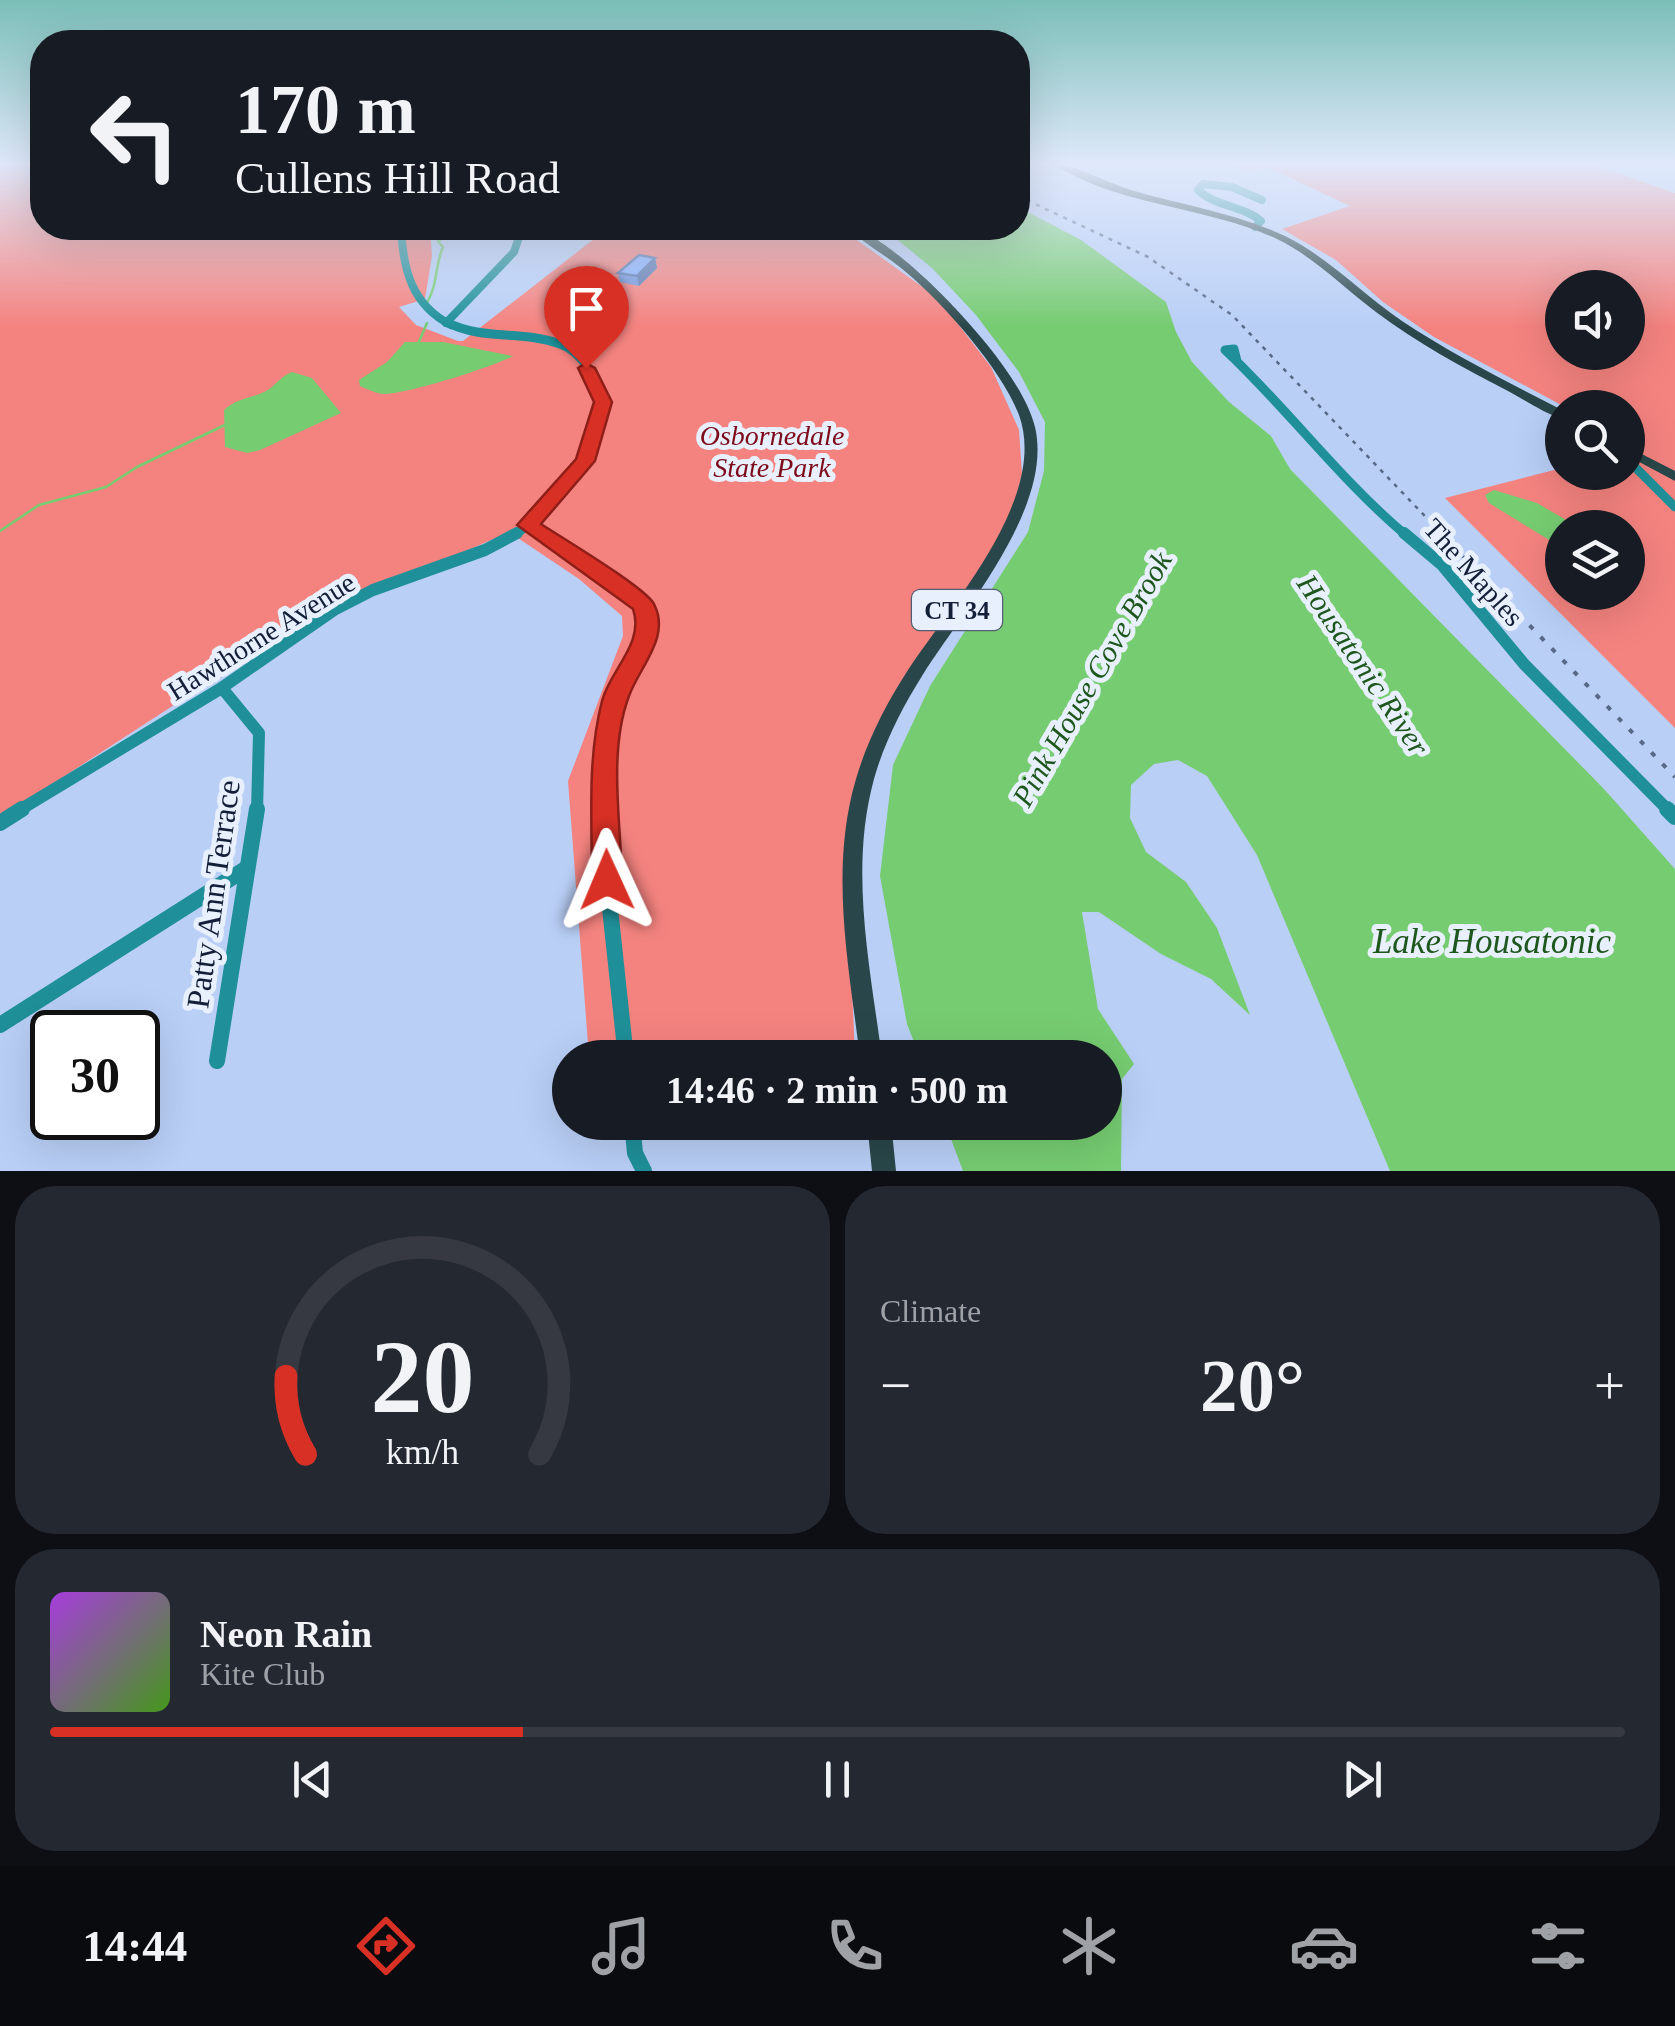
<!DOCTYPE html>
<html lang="en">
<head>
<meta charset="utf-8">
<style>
	body { margin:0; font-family:Georgia,serif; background:#242831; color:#f1f3f6; height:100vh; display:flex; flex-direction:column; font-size:38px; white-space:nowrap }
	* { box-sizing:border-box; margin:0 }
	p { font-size:32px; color:#9ea1a6 }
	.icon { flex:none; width:55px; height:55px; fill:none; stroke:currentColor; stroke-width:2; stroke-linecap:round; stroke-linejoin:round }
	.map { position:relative; height:1171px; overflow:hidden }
	.panel { display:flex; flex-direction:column; gap:15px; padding:15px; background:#0d0f14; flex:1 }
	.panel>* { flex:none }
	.guide { position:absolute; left:30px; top:30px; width:1000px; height:210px; border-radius:40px; box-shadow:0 10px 40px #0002; background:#171b24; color:#f1f3f6; overflow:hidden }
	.tools { position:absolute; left:1545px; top:270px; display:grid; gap:20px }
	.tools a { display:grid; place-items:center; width:100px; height:100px; border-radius:50%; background:#171b24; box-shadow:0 10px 40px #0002; font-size:50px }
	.speed { position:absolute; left:30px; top:1010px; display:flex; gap:20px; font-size:50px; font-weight:700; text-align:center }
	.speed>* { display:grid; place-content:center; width:130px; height:130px; border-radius:50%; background:#171b24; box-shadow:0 10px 40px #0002; line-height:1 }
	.speed .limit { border:5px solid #111; border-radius:15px; background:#fff; color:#111 }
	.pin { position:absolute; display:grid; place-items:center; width:85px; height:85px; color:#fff; margin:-102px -42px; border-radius:50% 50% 50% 0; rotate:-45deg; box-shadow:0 0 10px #0007 }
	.pin .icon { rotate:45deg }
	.me { position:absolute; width:110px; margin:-55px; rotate:359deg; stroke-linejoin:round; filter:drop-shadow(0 0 8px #0008) }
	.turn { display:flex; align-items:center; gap:35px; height:210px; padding:0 40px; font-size:45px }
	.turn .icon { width:130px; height:130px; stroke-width:2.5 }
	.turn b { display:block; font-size:70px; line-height:85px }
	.big { font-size:75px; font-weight:800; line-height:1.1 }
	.panel .card { flex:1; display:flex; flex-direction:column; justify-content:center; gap:15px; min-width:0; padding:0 35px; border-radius:40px; background:#242831 }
	.panel .dial { align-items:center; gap:0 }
	.dial svg { height:260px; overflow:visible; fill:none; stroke:#363941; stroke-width:7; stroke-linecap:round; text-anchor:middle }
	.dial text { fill:#f1f3f6; stroke:none }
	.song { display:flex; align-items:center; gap:30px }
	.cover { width:120px; height:120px; border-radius:15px; background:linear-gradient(135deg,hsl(280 70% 55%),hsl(100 70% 35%)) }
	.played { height:10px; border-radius:5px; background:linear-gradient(90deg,#d93025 30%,#363941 30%) }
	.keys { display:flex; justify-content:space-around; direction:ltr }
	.heat { display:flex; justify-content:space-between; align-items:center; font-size:55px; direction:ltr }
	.panel .tiles { flex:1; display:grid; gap:15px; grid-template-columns:1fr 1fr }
	.card:last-child { grid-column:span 2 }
	.trip { position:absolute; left:552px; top:1040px; width:570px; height:100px; border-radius:50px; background:#171b24; box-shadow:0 10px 40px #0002; font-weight:800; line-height:100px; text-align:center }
	.menu { display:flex; height:160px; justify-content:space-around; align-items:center; background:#090b0e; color:#9ea1a6 }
	.menu .icon { width:70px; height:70px }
	.menu .on { color:#d93025 }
	.menu b { font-size:45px; color:#f1f3f6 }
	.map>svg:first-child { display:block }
</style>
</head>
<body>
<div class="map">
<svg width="1675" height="1171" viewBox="0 0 1675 1171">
	<rect width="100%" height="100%" fill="#b9cff6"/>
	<!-- green -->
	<g fill="#f4837f" fill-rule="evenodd">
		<path d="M0,163H42V228H430L432,256L425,299L399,307L416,325L458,341H463L608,228H840L938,298L991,367L1019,430L1022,474L1014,509L988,560L881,738L848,891L855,1057H589L568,781L623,636L622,616L579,579L509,532L336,609L251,655L0,818Z"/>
		<path d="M1219,163H1589L1675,193V728L1445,498L1562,468V472H1628V454L1645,449L1628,439V408L1565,407L1434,337L1383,302L1336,260L1282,229L1350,206L1267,167L1249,170ZM1562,288H1628V352H1562ZM1562,528H1628V592H1562Z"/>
	</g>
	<!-- water -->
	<g fill="#76cc71">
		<path d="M1018,207L1081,240L1166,302L1176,332L1192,362L1229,402L1271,436L1290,469L1604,789L1675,869V1171H1390L1257,855L1207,776L1178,760L1154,764L1131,785L1130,818L1146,852L1186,882L1217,928L1250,1015L1211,979L1161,954L1099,912H1082L1098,1009L1134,1064L1122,1079L1121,1171H963L945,1123L1105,1122V1058L920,1057L907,1024L880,876L893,765L930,686L1028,532L1044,471L1045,422L1019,372L976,315L932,268L883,228H1018Z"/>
		<path d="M405,342H443L513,356C493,367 404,395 383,394C375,393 367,389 360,386L359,380L387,362Z"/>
		<path d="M292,372L312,378L341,413L260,450L247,453L225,447L224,410C237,398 249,399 264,392C275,387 279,377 292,372Z"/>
		<path d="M1494,490L1537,503L1578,527L1562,528V546L1554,543L1489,503L1485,495Z"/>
	</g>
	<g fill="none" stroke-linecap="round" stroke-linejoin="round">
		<!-- stream -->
		<g stroke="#76cc71" stroke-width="2.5">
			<path d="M427,303C439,281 434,268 443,247L438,241L442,239L441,228"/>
			<path d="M418,344L427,323"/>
			<path d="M0,531L39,505L106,487L137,467L229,423"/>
		</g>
		<!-- minor-far3 -->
		<g stroke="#1f9099" stroke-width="8">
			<path d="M1255,227L1261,221C1242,205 1216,207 1198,190L1203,184L1232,187L1262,200"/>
			<path d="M401,228C403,270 412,305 451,325"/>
			<path d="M446,323L514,252L522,228"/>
		</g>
		<!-- minor-far2 -->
		<g stroke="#1f9099" stroke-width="9">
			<path d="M446,322C483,341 523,330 560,344C575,349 585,362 593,376C624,433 558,506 513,536"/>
			<path d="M1237,361L1234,349L1225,350C1288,409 1340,480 1407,536"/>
			<path d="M1637,456L1632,462L1636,468L1675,507"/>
			<path d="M528,525L543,536"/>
		</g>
		<!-- minor-far1 -->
		<g stroke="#1f9099" stroke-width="12">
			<path d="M540,533L642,604C657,642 625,665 615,700C604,735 606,775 606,811"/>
			<path d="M1404,533L1442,565L1524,664L1669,811"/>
			<path d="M222,688L259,733L257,811"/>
			<path d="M18,811L220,689L334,610L373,590L485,550L517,533"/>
		</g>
		<!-- minor -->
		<g stroke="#1f9099" stroke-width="16">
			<path d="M606,809L607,880L626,1058"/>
			<path d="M1667,809L1675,817"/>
			<path d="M0,823L22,809"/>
			<path d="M0,1025L247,868"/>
			<path d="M217,1061L257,809"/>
			<path d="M632,1122L635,1153L644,1171"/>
		</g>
		<!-- major -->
		<g fill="#29474a" fill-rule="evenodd">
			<path d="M1052,163C1068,162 1111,184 1131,190C1182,205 1236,213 1285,236C1328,257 1362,294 1402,321C1453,355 1508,382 1562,410V419C1544,413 1525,400 1508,391C1462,367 1417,343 1376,312C1343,287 1314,257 1277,239C1207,206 1116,206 1052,163Z"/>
			<path d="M848,228C875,228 936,287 955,308C983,338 1025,387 1035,427C1054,508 962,612 922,676C902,708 884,743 874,779C849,870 870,966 882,1058H860C849,966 829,870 856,779C867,741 886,704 908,670C950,606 1049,498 1019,415C1002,370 944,304 907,273C889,257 864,244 848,228Z"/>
			<path d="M1628,447L1675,471V481L1628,456Z"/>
			<path d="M867,1122H891L896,1171H872Z"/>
		</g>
		<!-- rail-far1 -->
		<path stroke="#586988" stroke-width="2.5" stroke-dasharray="4 6" stroke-linecap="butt" d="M1018,196L1148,257L1232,315L1444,536"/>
		<!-- rail -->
		<path stroke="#586988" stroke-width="4" stroke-dasharray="5 11" stroke-linecap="butt" d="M1441,533L1675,777"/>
	</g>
	<!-- wall -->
	<path fill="#7496da" d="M655,258L657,268L639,286L620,282L618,273Z"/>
	<!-- shaded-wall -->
	<path fill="#5e7ab1" d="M655,258L657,268L639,286L637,276Z"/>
	<!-- building -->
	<path fill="#87affd" stroke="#5e7ab1" stroke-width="2.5" d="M639,255L655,258L637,276L618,273Z"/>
	<!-- sky -->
	<linearGradient id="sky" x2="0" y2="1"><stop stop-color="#7abeb8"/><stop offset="0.5" stop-color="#e0e9fb"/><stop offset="1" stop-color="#e0e9fb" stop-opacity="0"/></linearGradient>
	<rect width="1675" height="327" fill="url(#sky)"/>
	<!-- route -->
	<path fill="#d93025" stroke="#8d1f18" stroke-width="2.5" d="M586,363L595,368L612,402L595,461L541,524C562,538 645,587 654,604C671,637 640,666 629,696C608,751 621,823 622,880L618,890L607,894L597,890L592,880C592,821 587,759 602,701C610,670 645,643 633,609L517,525L576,459L594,402L578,368Z"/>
	<g text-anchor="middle" stroke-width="10" stroke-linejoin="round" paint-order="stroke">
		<!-- shield labels -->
		<rect fill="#e8effd" stroke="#535d73" stroke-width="2.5" x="912" y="590" width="90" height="40" rx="8"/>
		<g font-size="25" font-weight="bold" fill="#131f38">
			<text x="957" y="619">CT 34</text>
		</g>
		<!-- park labels -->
		<g font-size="28" font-style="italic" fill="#7e0b19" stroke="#e8effd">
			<text x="772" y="445">Osbornedale<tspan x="772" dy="32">State Park</tspan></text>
		</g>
		<!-- street labels -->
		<g font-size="28" fill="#131f38" stroke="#e8effd">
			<text transform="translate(1474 572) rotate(48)" y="10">The Maples</text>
			<text transform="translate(261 636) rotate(-32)" y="10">Hawthorne Avenue</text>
		</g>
		<!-- water labels -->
		<g font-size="30" font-style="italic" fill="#1d571c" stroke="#e8effd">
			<text transform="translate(1363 665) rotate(56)" y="10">Housatonic River</text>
			<text transform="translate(1092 679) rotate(-60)" y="10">Pink House Cove Brook</text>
		</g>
		<!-- near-street labels -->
		<g font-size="32" fill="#131f38" stroke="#e8effd">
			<text transform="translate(213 894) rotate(-82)" y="11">Patty Ann Terrace</text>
		</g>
		<!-- near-water labels -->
		<g font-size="35" font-style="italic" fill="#1d571c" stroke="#e8effd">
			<text x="1492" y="953">Lake Housatonic</text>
		</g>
	</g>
</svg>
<div class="tools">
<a><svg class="icon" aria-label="sound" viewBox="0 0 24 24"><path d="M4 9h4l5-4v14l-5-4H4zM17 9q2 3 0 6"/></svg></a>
<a><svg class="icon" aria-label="search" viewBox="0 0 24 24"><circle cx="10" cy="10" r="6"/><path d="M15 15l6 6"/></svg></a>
<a><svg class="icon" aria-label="layers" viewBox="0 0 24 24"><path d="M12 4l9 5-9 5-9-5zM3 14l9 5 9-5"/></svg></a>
</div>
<div class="speed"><div class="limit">30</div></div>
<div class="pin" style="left:586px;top:368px;background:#d93025"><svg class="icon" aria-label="arrive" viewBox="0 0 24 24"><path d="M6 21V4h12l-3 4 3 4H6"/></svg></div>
<svg class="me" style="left:607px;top:880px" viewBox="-20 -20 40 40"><path d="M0-17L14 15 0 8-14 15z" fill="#d93025" stroke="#fff" stroke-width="4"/></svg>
<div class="trip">14:46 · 2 min · 500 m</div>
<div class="guide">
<div class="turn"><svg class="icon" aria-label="left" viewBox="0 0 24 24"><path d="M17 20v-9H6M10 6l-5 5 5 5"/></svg><div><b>170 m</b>Cullens Hill Road</div></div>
</div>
</div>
<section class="panel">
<div class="tiles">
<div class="card dial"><svg viewBox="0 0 100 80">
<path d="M14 69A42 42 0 1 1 86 69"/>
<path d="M14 69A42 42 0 0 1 8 45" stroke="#d93025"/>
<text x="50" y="56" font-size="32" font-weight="700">20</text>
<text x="50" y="72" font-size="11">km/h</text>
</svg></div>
<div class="card"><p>Climate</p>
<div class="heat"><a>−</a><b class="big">20°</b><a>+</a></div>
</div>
<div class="card">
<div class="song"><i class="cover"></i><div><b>Neon Rain</b><p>Kite Club</p></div></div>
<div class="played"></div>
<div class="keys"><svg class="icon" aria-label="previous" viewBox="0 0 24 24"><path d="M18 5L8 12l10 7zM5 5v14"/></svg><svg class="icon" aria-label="pause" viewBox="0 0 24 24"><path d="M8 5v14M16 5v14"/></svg><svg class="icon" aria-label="next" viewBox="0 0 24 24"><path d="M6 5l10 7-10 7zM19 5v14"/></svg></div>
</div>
</div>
</section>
<nav class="menu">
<b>14:44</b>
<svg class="icon on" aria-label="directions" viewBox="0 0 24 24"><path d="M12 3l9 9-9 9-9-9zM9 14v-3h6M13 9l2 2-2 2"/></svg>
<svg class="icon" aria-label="music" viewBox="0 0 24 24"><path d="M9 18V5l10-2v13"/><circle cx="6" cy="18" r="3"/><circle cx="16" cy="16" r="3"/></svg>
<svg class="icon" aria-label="phone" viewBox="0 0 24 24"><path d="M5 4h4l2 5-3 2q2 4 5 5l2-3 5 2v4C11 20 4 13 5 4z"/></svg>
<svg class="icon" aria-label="climate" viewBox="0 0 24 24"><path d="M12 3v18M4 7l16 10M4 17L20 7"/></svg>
<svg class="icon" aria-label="car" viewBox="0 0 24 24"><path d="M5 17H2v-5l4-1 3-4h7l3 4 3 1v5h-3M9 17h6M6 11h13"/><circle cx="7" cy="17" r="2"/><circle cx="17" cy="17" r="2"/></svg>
<svg class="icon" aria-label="filters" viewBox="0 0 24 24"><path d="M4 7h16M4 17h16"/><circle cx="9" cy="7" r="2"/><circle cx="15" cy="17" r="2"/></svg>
</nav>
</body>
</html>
